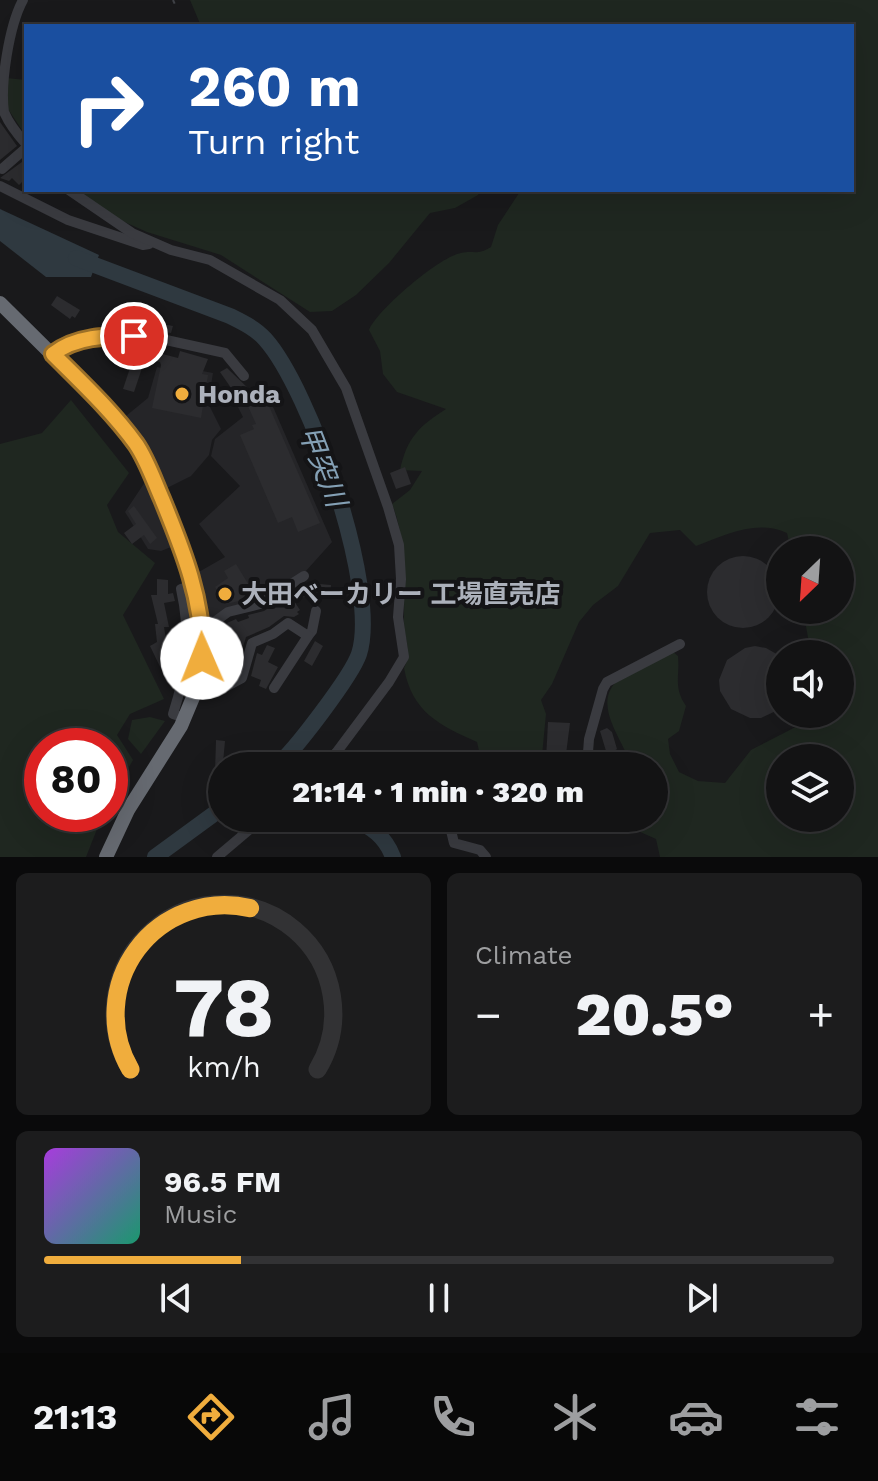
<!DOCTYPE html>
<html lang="en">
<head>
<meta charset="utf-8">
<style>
	body { margin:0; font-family:"Work Sans","Noto Sans JP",sans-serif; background:#1c1c1d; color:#f1f3f6; height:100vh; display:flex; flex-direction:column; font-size:30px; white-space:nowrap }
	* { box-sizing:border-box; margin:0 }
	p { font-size:26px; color:#9d9ea0 }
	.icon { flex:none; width:44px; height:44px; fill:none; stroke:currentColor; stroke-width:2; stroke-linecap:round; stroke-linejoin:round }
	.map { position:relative; height:857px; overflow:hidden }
	.drawer { display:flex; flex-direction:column; gap:16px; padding:16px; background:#0a0a0b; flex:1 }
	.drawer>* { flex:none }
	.hud { position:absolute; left:24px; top:24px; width:830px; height:168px; border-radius:0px; box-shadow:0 8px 32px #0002,0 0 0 2px #323234; background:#1a4fa0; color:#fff; overflow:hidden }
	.needle { width:52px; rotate:205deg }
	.buttons { position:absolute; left:766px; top:536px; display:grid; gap:16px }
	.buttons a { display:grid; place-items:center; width:88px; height:88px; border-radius:50%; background:#131314; box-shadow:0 8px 32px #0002,0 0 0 2px #323234; font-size:40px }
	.speed { position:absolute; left:24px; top:728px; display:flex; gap:16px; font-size:40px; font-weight:700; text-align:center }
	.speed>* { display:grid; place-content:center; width:104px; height:104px; border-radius:50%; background:#131314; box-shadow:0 8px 32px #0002,0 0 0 2px #323234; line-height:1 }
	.speed .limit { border:12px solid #d22; background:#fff; color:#111 }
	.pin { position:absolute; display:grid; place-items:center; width:68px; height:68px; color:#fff; margin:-34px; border:4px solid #fff; border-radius:50%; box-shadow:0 2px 8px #0007 }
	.me { position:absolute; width:88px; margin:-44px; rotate:359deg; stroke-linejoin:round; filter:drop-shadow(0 0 6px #0008) }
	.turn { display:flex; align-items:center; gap:28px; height:168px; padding:0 32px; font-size:36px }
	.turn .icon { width:104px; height:104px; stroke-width:2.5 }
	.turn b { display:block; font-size:56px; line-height:68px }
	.big { font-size:60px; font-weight:800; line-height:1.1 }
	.drawer .card { flex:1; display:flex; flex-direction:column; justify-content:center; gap:12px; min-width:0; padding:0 28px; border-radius:12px; background:#1c1c1d }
	.drawer .dial { align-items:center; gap:0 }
	.dial svg { height:208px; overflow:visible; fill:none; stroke:#323234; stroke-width:7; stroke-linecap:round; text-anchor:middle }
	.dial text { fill:#f1f3f6; stroke:none }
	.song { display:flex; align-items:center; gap:24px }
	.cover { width:96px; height:96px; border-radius:12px; background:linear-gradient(135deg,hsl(280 70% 55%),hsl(160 70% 35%)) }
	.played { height:8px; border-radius:4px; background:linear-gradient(90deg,#f0ad3d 25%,#323234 25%) }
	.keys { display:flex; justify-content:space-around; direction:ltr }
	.heat { display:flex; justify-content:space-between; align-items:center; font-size:44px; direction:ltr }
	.drawer .tiles { flex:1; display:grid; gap:16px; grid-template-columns:1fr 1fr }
	.card:last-child { grid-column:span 2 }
	.trip { position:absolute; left:208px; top:752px; width:460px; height:80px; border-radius:40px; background:#131314; box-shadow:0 8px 32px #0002,0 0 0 2px #323234; font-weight:800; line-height:80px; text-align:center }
	.tabs { display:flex; height:128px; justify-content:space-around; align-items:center; background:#080808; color:#9d9ea0 }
	.tabs .icon { width:56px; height:56px }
	.tabs .current { color:#f0ad3d }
	.tabs b { font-size:36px; color:#f1f3f6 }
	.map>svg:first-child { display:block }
</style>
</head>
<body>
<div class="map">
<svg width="878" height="857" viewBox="0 0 878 857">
	<rect width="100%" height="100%" fill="#19191b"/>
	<!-- built -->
	<g fill="#252528">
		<path d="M176,366L213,373L208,403L221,429L212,440L209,455L191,476L167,488L150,448L148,449L126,416L148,398L157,367L175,371Z"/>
		<path d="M262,388L274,409L332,542L305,572L261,601L211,620L197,573L225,557L199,524L240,486L211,456L215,439L243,417L236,403Z"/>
		<path d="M145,482L171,547L161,551L148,549L125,512Z"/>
	</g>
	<!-- green -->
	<g fill="#1f2720" fill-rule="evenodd">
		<path d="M190,0H878V857H660L656,839L638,831L632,818H654V766H613L625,751C615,730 597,703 615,683L672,651L678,656C680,676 673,687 686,706L679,731L668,739L670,754L679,772L698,781L725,783L751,750L821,714H840V654H811L803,610H840V550H791L787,533C757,519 725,535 696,546L680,530L650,533L618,586L593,605L579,622L552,684L541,700L546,714L541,766H522L480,755L477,742C439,725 412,712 404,668C413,653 403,635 404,618C404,578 407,542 392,504L410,490L422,471L400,470C407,438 419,426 446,409L397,392L383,374L380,351L369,330C377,310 439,257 461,253C475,250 476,256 491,247L498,225L521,190H852V26H201ZM780,758H840V818H780Z"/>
		<path d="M6,78L26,80V136L8,109Z"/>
		<path d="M73,190H481L478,195L455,208L430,213L389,263L356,295L332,311L310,312L221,255L147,232L111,216Z"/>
		<path d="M71,400L129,473L107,505L118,532L155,563L123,615L164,699L130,714L117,735L133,760L110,801V746H42V814H103L86,857H0V444L42,433Z"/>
		<path d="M150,717L165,721L141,754L128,739L132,720Z"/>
	</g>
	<!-- water -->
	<path fill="#2f3940" d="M0,209L99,255L91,277H46L0,241Z"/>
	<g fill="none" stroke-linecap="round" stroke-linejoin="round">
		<!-- river -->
		<g stroke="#2f3940" stroke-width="16">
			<path d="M76,258L230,316C242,322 255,328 265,339C310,389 380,590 359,654C352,675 294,752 276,766"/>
			<path d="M353,818C372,828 385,836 393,857"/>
			<path d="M155,857L222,808"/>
		</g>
	</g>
	<!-- building -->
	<g fill="#2c2c2f">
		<path d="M0,122L17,146L0,160Z"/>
		<path d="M26,159V185L22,182L19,185L12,178L9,181L0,178Z"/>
		<path d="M57,296L80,310L75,318L72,316L70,319L51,305Z"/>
		<path d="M141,320L173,326L171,333L139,328Z"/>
		<path d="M143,349L178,358L180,351L208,359L202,374L208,375L201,418L152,408L161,365L160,362L142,359Z"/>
		<path d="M131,365L142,368L134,392L123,389Z"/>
		<path d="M227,368L250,390L238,398L220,372Z"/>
		<path d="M265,397L320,523L298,532L292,517L278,523L240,435L254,429L252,425L256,424L247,404Z"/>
		<path d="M405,467L411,484L396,489L390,473Z"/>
		<path d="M134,506L157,538L150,544L144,535L132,544L124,533L136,524L128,511Z"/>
		<circle cx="743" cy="592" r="36"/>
		<path d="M236,564L250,587L257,582L262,590L247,599L226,604L215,587L228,578L224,571Z"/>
		<path d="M157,579L168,580V594L173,593L175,601L164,603L169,627H164L168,652L173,650L177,658L170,664L174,672L165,677L150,646L157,642L155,624H158L151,595H157Z"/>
		<path d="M307,583L331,585L330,594L314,593L294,601L300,610L297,612L299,614L294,617L284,616L269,627L246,637L239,660H234L233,673H226L225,652H236L227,623L236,619L238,622L249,618L248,615L264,611Z"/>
		<path d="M315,641L323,646L312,666L304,661Z"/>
		<path d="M267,645L275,648L268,662L278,667L266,689L259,686L261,680L251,676L257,653L262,655Z"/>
		<path d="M755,646L766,648L780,656V709L761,718H750L731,709L720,691L719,680L727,660L745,648Z"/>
		<path d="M548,722L570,723L565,762L546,760Z"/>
		<path d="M607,728L612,732L617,749L612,753V762L610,765H598L597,752L606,751L600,731Z"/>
		<path d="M216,740L225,741L222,773L215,772Z"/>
	</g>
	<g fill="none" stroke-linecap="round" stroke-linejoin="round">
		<!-- path -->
		<path stroke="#404247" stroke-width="2" stroke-dasharray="4 6" stroke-linecap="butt" d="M173,0L177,9"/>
		<!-- minor -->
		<g stroke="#3a3b40" stroke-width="10">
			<path d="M23,0C9,26 0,84 4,112C9,124 17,134 26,144"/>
			<path d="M2,169L26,148"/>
			<path d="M0,186L68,220L143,245L149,244"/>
			<path d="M69,190L132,233L171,250L210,260L280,300L312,330L346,388L388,507L399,545L401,579L398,617L404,657L389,682L336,753L322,766"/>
			<path d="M53,354L65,345L103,336L157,338L225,353L244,376"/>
			<path d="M202,631L228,612L260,604L304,576"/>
			<path d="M308,636L312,631L316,611"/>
			<path d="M198,682L227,686L242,678L252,643L273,634L288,623L308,636L274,688"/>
			<path d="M185,718L173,714C187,671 191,634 181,589L193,585"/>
			<path d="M336,753L344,766"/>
			<path d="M587,766L589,739L603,689L607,682L680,644"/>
			<path d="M448,818L454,843L480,850L486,857"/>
			<path d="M217,857L263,818"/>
		</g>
		<!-- highway -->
		<path stroke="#666a71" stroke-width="14" d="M0,303L116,418L138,447L175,531L200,612L202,658L194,695L181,726L128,810L106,857"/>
	</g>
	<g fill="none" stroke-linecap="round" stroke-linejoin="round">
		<defs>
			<path id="route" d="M134,336C106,336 76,336 53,354C82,383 112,411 136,444C147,460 154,481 162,499C183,550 204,602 202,658"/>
		</defs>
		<!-- route casing -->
		<use href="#route" stroke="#9c7028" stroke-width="20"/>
		<!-- route -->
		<use href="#route" stroke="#f0ad3d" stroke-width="14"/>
	</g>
	<!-- markers -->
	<g fill="#f0ad3d" stroke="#141416" stroke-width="3">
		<circle cx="182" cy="394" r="8"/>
		<circle cx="225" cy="594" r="8"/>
	</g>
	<g text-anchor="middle" stroke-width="8" stroke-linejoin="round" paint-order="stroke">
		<!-- poi labels -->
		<g font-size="26" font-weight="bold" fill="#acb1bb" stroke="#141416" text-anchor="start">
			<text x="198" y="403">Honda</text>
			<text x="241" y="603">大田ベーカリー 工場直売店</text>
		</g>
		<!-- water labels -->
		<g font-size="28" font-style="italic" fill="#84a0b5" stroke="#141416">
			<text transform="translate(323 466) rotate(69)" y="10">甲突川</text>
		</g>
	</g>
</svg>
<div class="buttons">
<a><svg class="needle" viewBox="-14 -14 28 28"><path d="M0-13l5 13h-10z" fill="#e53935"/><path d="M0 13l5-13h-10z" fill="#9d9ea0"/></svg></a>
<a><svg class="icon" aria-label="sound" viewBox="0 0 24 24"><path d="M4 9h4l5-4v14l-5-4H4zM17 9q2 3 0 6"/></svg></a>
<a><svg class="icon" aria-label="layers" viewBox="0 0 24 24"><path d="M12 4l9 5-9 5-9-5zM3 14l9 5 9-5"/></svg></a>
</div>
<div class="speed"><div class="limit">80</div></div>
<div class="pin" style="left:134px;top:336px;background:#d93025"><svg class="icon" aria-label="arrive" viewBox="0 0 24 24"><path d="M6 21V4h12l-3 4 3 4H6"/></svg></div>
<svg class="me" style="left:202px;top:658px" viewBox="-20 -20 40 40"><circle r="19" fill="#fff"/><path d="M0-13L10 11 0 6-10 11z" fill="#f0ad3d"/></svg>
<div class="trip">21:14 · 1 min · 320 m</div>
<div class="hud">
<div class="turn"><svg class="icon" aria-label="right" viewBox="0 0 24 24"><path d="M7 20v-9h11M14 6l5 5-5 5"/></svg><div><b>260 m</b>Turn right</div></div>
</div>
</div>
<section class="drawer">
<div class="tiles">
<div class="card dial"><svg viewBox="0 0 100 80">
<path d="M14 69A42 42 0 1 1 86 69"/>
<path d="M14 69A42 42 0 0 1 60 7" stroke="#f0ad3d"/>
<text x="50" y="56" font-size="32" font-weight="700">78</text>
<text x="50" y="72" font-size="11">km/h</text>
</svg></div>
<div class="card"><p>Climate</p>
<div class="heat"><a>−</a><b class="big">20.5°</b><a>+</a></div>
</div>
<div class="card">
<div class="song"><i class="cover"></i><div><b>96.5 FM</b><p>Music</p></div></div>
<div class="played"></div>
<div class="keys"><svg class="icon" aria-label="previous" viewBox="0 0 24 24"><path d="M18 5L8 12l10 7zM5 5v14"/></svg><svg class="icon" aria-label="pause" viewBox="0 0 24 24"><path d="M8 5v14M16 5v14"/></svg><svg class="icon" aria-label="next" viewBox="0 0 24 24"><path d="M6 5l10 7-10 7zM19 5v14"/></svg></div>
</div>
</div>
</section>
<nav class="tabs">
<b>21:13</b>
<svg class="icon current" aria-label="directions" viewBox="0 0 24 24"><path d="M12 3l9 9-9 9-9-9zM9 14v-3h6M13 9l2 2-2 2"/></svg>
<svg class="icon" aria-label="music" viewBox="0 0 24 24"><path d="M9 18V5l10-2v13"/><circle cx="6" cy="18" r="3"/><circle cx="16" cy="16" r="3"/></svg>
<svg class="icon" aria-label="phone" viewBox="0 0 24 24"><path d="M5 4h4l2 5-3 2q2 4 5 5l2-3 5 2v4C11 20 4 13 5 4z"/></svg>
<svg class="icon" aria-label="climate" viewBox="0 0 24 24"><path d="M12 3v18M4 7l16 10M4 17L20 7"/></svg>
<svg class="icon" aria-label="car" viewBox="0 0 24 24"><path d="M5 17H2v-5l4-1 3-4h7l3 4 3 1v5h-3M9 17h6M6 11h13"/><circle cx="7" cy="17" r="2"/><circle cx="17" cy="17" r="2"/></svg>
<svg class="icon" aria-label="filters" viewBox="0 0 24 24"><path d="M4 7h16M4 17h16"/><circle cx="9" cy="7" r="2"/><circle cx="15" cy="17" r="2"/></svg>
</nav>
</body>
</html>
